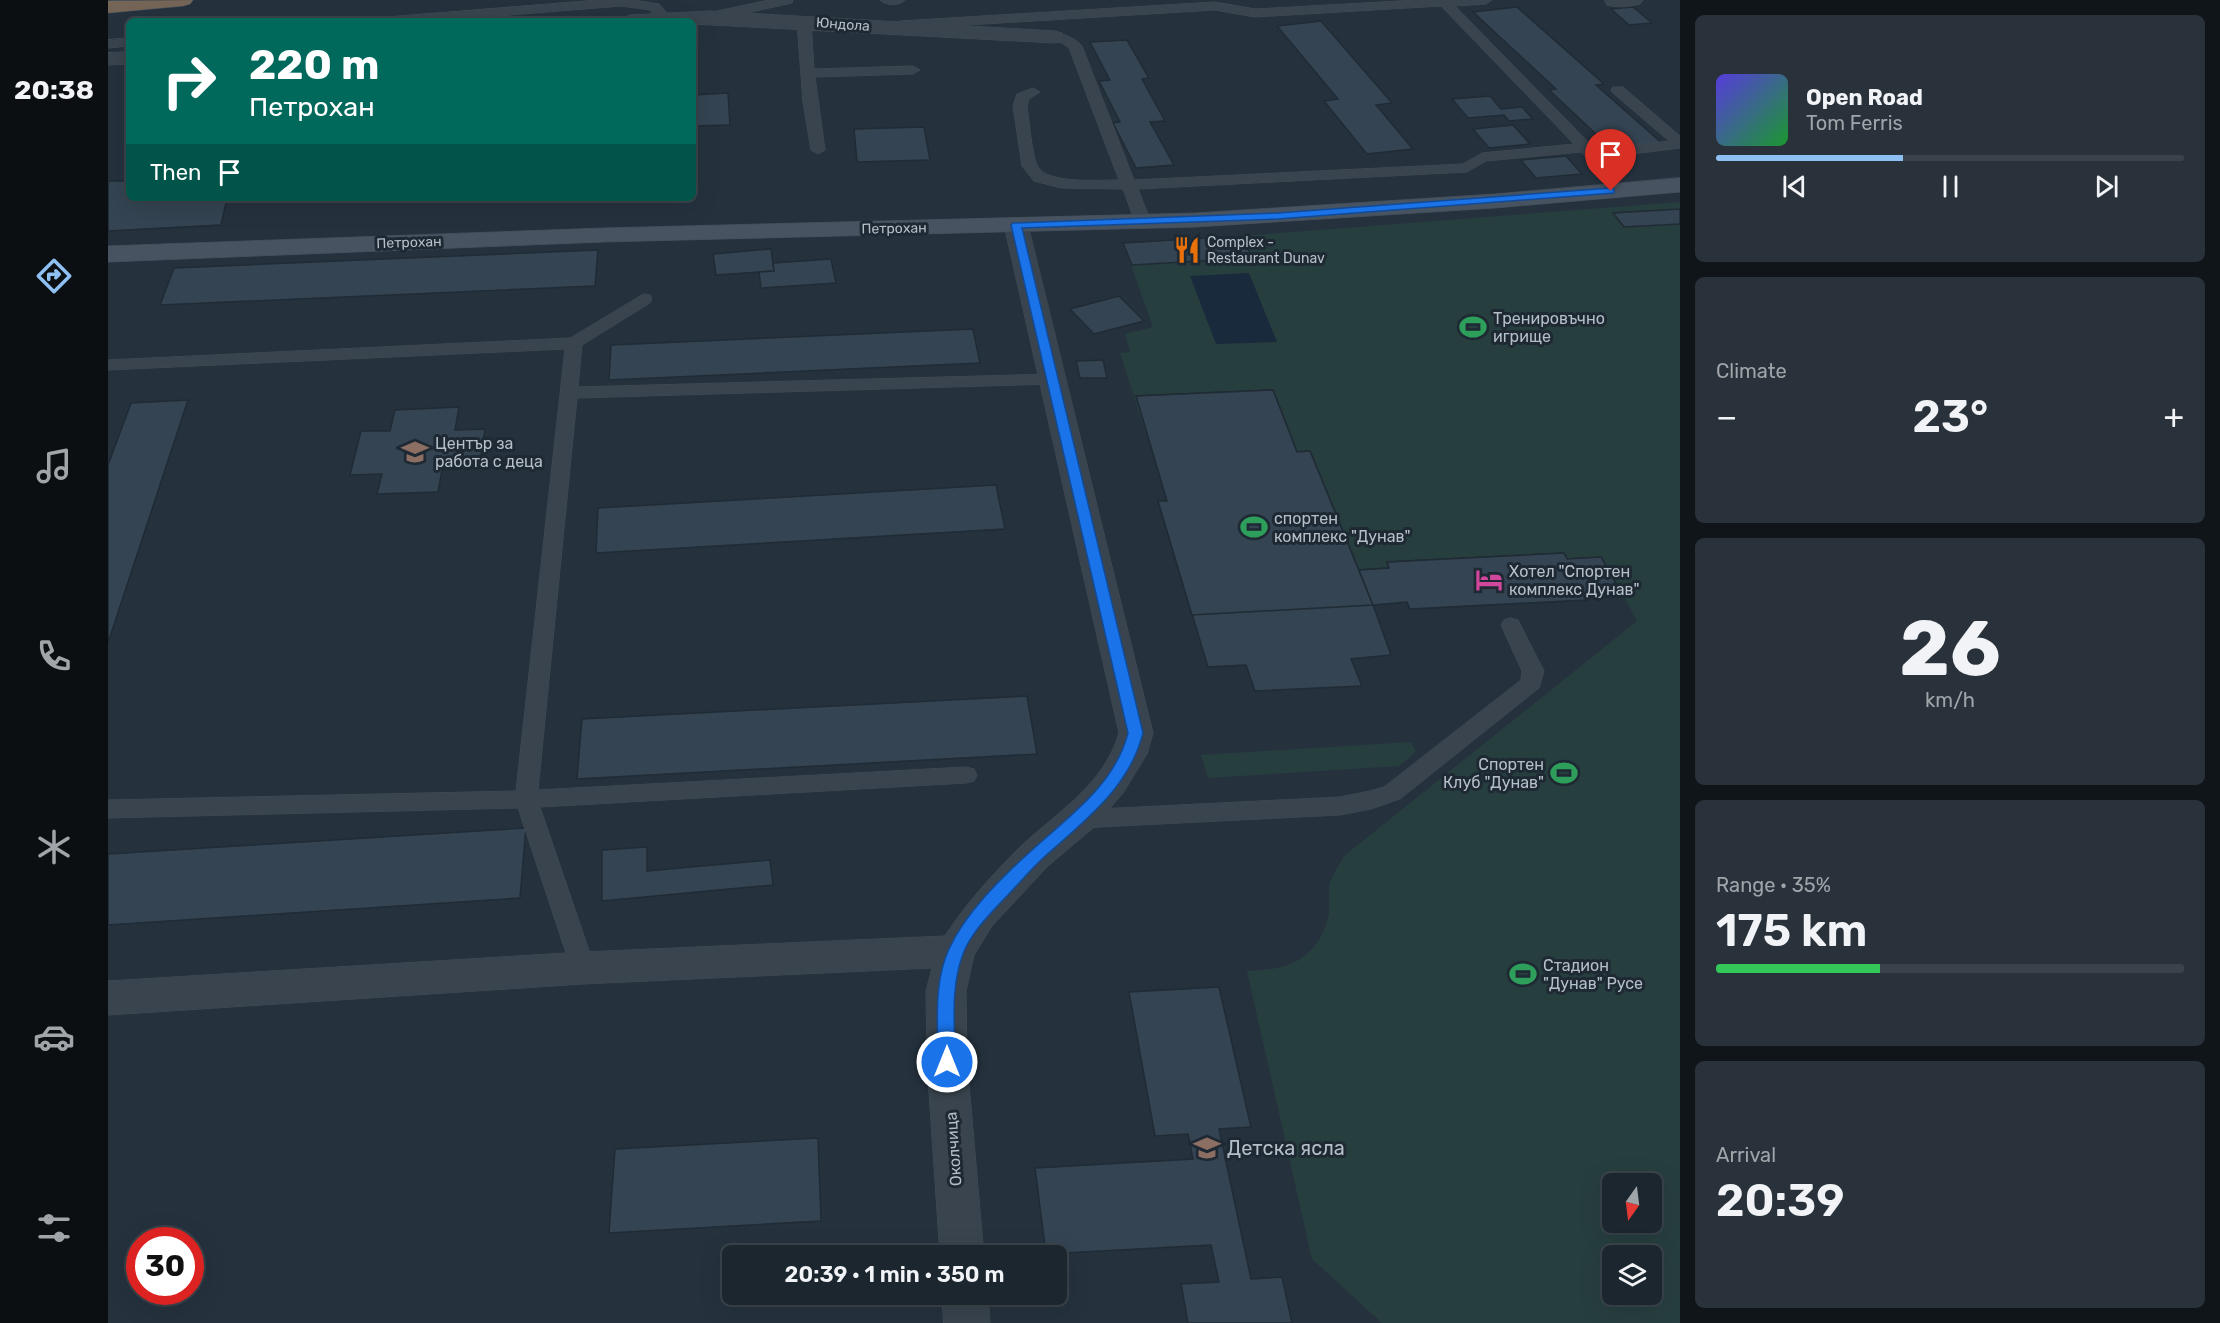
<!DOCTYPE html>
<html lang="en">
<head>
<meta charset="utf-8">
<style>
	body { margin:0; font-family:Rubik,sans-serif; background:#29323a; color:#f1f3f6; height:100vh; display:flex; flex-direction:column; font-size:22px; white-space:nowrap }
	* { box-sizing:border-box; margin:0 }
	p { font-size:20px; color:#a0a5aa }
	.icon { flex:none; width:33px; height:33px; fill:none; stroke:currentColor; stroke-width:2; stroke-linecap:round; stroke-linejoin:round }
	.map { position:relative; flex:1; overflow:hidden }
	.sheet { display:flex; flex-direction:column; gap:15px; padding:15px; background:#0f1519; width:540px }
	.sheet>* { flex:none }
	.guide { position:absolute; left:18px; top:18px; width:570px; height:183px; border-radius:9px; box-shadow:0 6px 24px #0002,0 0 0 2px #3a434a; background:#00695c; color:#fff; overflow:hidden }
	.needle { width:39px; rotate:194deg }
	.tools { position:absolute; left:1494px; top:1173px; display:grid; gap:12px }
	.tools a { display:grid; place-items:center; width:60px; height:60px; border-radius:9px; background:#1c262e; box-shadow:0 6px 24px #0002,0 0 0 2px #3a434a; font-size:30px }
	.speed { position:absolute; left:18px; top:1227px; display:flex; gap:12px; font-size:30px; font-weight:700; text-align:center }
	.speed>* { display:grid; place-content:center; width:78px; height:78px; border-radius:50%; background:#1c262e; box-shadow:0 6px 24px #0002,0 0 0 2px #3a434a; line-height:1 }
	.speed .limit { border:9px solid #d22; background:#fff; color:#111 }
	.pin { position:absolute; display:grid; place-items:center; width:51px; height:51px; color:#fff; margin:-62px -26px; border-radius:50% 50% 50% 0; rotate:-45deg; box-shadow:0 0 6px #0007 }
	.pin .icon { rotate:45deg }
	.me { position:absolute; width:66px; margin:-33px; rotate:0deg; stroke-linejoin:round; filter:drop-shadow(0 0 4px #0008) }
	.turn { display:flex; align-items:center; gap:21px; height:126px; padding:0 24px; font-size:27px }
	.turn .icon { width:78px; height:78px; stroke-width:2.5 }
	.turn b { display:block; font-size:42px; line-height:51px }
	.then { display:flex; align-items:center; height:57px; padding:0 24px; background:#0003; gap:12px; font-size:22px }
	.big { font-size:45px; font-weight:600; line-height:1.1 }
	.sheet .tile { flex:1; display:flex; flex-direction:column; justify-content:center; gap:9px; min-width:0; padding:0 21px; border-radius:9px; background:#29323a }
	.sheet .dial { align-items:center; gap:0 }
	.dial b { font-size:78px; line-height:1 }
	.song { display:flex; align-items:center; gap:18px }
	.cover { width:72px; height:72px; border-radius:9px; background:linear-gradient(135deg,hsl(250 70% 55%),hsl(130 70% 35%)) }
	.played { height:6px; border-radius:3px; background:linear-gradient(90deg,#8fc0f4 40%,#3a434a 40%) }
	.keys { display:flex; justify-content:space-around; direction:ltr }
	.heat { display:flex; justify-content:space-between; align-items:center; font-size:33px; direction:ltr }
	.charge { height:9px; border-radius:4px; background:linear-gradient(90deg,#34c759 35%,#3a434a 0) }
	.trip { position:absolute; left:614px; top:1245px; width:345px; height:60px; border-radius:9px; background:#1c262e; box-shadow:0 6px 24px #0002,0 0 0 2px #3a434a; font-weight:600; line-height:60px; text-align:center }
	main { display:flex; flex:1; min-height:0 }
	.menu { display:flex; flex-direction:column; width:108px; justify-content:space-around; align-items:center; background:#0b0f12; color:#a0a5aa }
	.menu .icon { width:42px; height:42px }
	.menu .selected { color:#8fc0f4 }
	.menu b { font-size:27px; color:#f1f3f6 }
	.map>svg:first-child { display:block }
</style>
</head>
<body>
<main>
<nav class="menu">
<b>20:38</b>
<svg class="icon selected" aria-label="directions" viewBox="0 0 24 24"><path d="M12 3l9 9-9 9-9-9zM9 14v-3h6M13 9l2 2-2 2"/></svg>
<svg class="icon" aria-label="music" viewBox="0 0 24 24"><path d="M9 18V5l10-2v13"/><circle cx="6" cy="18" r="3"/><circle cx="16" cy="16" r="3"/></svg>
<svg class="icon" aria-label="phone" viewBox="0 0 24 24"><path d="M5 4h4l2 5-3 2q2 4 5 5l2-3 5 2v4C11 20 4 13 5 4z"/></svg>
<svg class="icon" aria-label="climate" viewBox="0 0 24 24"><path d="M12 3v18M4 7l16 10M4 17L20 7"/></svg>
<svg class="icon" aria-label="car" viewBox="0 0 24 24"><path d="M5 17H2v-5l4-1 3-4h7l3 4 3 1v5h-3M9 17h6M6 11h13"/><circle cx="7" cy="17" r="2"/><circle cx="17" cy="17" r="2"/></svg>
<svg class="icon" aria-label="filters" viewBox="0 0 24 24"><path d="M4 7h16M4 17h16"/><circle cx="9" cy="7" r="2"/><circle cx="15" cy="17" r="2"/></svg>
</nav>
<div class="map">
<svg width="1572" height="1323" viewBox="0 0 1572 1323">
	<rect width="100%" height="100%" fill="#25323e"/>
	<!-- green -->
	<g fill="#273e3f" fill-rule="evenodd">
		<path d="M1572,202V1323H1274L1204,1259L1139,971C1179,970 1208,961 1220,918C1223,906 1219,892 1223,880C1226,872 1232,864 1236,856L1529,621L1513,591L1476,594L1479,600L1302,609L1299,602L1265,605L1283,655L1244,659L1254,686L1147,691L1138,665L1100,667L1050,501L1059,500L1012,353L1022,352L1017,334L1045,327L1015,243L1134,236ZM1504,1184H1544V1222H1504ZM1504,1256H1544V1294H1504Z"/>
		<path d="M1303,742L1308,752L1291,766L1100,778L1093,755Z"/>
	</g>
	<!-- water -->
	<path fill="#192a3c" d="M1141,273L1169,342L1108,344L1082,276Z"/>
	<!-- building -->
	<g fill="#344452" stroke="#202b35" stroke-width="1.5">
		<path d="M1409,7L1496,84L1488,85L1555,144L1505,150L1441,90L1448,89L1365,12Z"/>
		<path d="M1525,7L1544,23L1521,25L1503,9Z"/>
		<path d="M1213,21L1284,103L1268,105L1305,149L1259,154L1216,101L1230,99L1169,26Z"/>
		<path d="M1019,40L1041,78L1034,79L1057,121L1042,122L1066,165L1028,168L1005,123L1012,122L991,81L1002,80L982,42Z"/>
		<path d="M620,93L622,125L585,126V95Z"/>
		<path d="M1382,96L1393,109L1414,107L1425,119L1401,121L1396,115L1360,118L1344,99Z"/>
		<path d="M1405,125L1422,144L1381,148L1365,129Z"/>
		<path d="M816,127L822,160L749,162L746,129Z"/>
		<path d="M1458,156L1474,174L1428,178L1413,160Z"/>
		<path d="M0,181H21V198H119L113,225L0,231Z"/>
		<path d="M1572,209V224L1516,227L1505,213Z"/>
		<path d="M1134,236L1144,258L1024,265L1015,243Z"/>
		<path d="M663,249L666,271L608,275L605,254Z"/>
		<path d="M490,250L487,286L52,305L66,268Z"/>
		<path d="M723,259L728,283L653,288L651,272L666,271L665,263Z"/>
		<path d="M1011,296L1036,321L986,334L962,309Z"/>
		<path d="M865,329L872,363L501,380L503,345Z"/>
		<path d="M995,360L999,378H972L968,361Z"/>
		<path d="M1165,390L1189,452L1202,451L1251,570L1281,568L1279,562L1456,553L1459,559L1493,557L1512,591L1476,594L1479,600L1302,609L1299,602L1265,605L1283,655L1243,659L1254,686L1147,691L1138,665L1100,667L1050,501H1059L1028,396Z"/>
		<path d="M1165,390L1189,452L1202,451L1265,605L1084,615L1050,501H1059L1028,396Z"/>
		<path d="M80,400L0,643V465L23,403Z"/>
		<path d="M351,407L347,430L377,429L371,468L334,470L330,492L269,494L274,474L242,475L253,431H282L287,410Z"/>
		<path d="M888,485L897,529L488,553L490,508Z"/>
		<path d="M1456,553L1459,559L1493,557L1512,591L1476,594L1479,600L1302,609L1299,602L1265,605L1251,570L1281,568L1279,562Z"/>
		<path d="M919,696L929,754L469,779L474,719Z"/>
		<path d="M418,828L412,898L0,925V854Z"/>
		<path d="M539,847V871L662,860L665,885L494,901V850Z"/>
		<path d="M1111,987L1143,1127L1111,1129L1143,1279L1174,1277L1184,1323H1080L1073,1284L1111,1282L1103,1245L938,1254L927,1168L1085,1159L1080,1134L1047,1136L1021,992Z"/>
		<path d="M710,1138L713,1221L501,1233L507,1149Z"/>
	</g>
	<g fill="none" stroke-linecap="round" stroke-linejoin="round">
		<defs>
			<g id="lane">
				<path d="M490,0H525L551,4L564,19L552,21L542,10L513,6L329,21H274L281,17Z"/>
				<path d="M661,0H685L684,3L602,21L595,17L597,14Z"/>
				<path d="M772,0H797C792,6 777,6 772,0Z"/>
				<path d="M1309,0H1384L1378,4L1347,6L1488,150L1561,141L1505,93L1503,90L1505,87H1515L1572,136V148L1485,159L1480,158L1473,152L1378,161L1359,172L1030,189L1043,222L1035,227L1027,222L1015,189L953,188L926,181L914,166L905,106L909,94L925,88L932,92L921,99L919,106C921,119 924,157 930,167C940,184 992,180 1011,180L961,48L954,43L942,40L940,37L942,34C954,32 966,37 974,46L1026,180L1355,164L1374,153L1466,144L1333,6L1147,17L1107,10L792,29L785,25L792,21L1107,2L1147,9Z"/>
				<path d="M696,18L703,22L706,69L805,66L812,70L805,74L707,77L717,150L710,154L703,150L695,102L689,22Z"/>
				<path d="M21,38V46L0,48V40Z"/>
				<path d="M536,294L542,295L544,299L542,303L474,345L470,387L945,374L951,375L954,379L951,383L945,384L469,398L430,790L858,767L866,769L869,775L866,781L858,783L432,807L487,968L484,975L475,978L466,975L463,968L410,808L0,818V800L408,791L457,349L0,370V360L462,338Z"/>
				<path d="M1403,618L1410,620L1436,671L1431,688L1292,799L1263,809L1232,815L971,828L963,825L960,819L963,813L971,810L1232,797L1262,791L1276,787L1413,680L1414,671L1393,625L1396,620Z"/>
			</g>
			<g id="street">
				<path d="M1497,0H1535L1532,4C1521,7 1510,8 1499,5Z"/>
				<path d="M602,11L947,31L954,33L957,37L954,41L947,43L585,24V21H513L516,17L523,15Z"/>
				<path d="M21,52V64L0,65V53Z"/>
				<path d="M908,218L917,220L920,225L1045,733L1039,754L1015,793L984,829L940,866L884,926L866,955L858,991L859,1062L876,1256H832L819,1062L818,991L824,968L475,984L0,1015V981L475,952L837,936C859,902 884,875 912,847C949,812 996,785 1011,733L896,225L899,220Z"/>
				<path d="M834,1294H880L882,1323H836Z"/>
			</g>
			<path id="secondary" d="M1572,178V192L1387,208L1088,227L496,242L0,262V246L496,228L1088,213L1387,194Z"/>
			<path id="highway" d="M85,0L82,4L75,6L0,13V1Z"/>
		</defs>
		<!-- lane casing -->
		<use href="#lane" stroke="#424d57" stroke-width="1"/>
		<!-- street casing -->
		<use href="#street" stroke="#424d57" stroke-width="1"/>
		<!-- secondary casing -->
		<use href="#secondary" stroke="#424d57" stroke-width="1"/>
		<!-- highway casing -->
		<use href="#highway" stroke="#444f59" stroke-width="1"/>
		<!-- lane -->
		<use href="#lane" fill="#39444e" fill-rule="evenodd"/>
		<!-- street -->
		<use href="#street" fill="#39444e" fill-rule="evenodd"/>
		<!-- secondary -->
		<use href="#secondary" fill="#475361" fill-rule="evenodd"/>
		<!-- highway -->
		<use href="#highway" fill="#746557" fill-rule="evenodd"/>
	</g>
	<!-- route -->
	<path fill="#1a73e8" stroke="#114b97" stroke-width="1.5" d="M1503,188L1506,189V193L1170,219L914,228L1035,733C1021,789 974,823 934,859C920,872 909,886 896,899C881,915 863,933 855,954C842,988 847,1027 847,1062L845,1068L839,1070L833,1068L830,1062C830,1026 825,983 841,949C858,912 893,878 923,851C960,817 1007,785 1020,733L903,225L905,223L1170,213Z"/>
	<!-- icons -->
	<defs>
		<symbol id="restaurant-bare" viewBox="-9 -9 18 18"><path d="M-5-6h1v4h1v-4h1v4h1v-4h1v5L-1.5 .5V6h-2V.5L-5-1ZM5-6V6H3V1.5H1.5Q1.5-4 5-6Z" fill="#e8710a" stroke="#1e2933" stroke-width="2.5" paint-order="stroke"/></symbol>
		<symbol id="stadium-bare" viewBox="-9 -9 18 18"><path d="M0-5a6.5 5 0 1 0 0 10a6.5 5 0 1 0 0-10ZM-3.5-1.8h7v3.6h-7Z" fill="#2e9e5b" stroke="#1e2933" stroke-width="2.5" paint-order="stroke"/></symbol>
		<symbol id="school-bare" viewBox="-9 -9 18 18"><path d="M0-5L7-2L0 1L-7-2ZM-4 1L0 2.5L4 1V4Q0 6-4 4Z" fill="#8d6e63" stroke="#1e2933" stroke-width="2.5" paint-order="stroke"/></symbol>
		<symbol id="hotel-bare" viewBox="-9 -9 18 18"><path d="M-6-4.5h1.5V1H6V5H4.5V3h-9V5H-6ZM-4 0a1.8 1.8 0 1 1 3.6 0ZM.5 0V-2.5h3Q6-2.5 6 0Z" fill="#d1479c" stroke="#1e2933" stroke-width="2.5" paint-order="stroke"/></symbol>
	</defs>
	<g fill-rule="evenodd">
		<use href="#restaurant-bare" x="1060" y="231" width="38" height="38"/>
		<use href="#stadium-bare" x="1346" y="308" width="38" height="38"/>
		<use href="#school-bare" x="288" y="433" width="38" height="38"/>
		<use href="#stadium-bare" x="1127" y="508" width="38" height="38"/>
		<use href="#hotel-bare" x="1362" y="561" width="38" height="38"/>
		<use href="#stadium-bare" x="1437" y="754" width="38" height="38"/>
		<use href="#stadium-bare" x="1396" y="955" width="38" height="38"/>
		<use href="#school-bare" x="1080" y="1129" width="38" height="38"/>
	</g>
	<g text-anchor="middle" stroke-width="6" stroke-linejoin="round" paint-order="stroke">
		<!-- far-street labels -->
		<g font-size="14" fill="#b5bfc9" stroke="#1e2933">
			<text transform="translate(735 24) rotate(4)" y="5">Юндола</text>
			<text transform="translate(786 228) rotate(-1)" y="5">Петрохан</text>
			<text transform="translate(301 242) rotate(-2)" y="5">Петрохан</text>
		</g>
		<!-- far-poi labels -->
		<g font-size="14" fill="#b5bfc9" stroke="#1e2933" text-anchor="start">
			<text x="1099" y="247">Complex -<tspan x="1099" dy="16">Restaurant Dunav</tspan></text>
		</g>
		<!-- poi labels -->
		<g font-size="16" fill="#b5bfc9" stroke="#1e2933" text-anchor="start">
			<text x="1385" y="324">Тренировъчно<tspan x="1385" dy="18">игрище</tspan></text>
			<text x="327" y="449">Център за<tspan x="327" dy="18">работа с деца</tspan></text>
			<text x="1166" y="524">спортен<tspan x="1166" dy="18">комплекс "Дунав"</tspan></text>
			<text x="1401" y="577">Хотел "Спортен<tspan x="1401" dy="18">комплекс Дунав"</tspan></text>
			<text x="1436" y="770" text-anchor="end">Спортен<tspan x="1436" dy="18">Клуб "Дунав"</tspan></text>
			<text x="1435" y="971">Стадион<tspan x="1435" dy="18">"Дунав" Русе</tspan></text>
		</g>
		<!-- street labels -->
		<g font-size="16" fill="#b5bfc9" stroke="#1e2933">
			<text transform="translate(845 1149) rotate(-94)" y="6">Околчица</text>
		</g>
		<!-- near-poi labels -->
		<g font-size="20" fill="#b5bfc9" stroke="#1e2933" text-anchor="start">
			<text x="1119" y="1155">Детска ясла</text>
		</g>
	</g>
</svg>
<div class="tools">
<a><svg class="needle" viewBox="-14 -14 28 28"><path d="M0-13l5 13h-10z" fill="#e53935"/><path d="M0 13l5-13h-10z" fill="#a0a5aa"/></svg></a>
<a><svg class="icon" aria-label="layers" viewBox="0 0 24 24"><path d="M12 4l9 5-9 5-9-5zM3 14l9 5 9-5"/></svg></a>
</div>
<div class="speed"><div class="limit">30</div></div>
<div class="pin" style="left:1503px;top:191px;background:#d93025"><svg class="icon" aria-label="arrive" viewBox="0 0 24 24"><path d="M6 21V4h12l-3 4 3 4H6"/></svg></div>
<svg class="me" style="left:839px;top:1062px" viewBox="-20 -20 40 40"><circle r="17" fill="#1a73e8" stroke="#fff" stroke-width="3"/><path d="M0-11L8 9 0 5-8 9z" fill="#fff"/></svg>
<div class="trip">20:39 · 1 min · 350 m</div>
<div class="guide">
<div class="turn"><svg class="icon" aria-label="right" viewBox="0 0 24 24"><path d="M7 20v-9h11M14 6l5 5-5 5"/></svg><div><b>220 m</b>Петрохан</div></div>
<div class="then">Then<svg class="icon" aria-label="arrive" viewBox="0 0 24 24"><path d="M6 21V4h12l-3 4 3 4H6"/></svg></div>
</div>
</div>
<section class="sheet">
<div class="tile">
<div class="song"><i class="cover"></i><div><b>Open Road</b><p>Tom Ferris</p></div></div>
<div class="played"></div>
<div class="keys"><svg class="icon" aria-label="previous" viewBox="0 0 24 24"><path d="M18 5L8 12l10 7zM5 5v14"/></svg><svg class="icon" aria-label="pause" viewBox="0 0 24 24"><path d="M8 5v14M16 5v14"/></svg><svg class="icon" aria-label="next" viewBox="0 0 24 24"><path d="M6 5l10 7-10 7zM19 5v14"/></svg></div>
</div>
<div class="tile"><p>Climate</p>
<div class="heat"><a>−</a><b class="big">23°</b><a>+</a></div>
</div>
<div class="tile dial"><b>26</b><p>km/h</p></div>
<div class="tile"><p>Range · 35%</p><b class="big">175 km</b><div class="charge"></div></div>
<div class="tile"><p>Arrival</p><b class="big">20:39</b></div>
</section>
</main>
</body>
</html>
